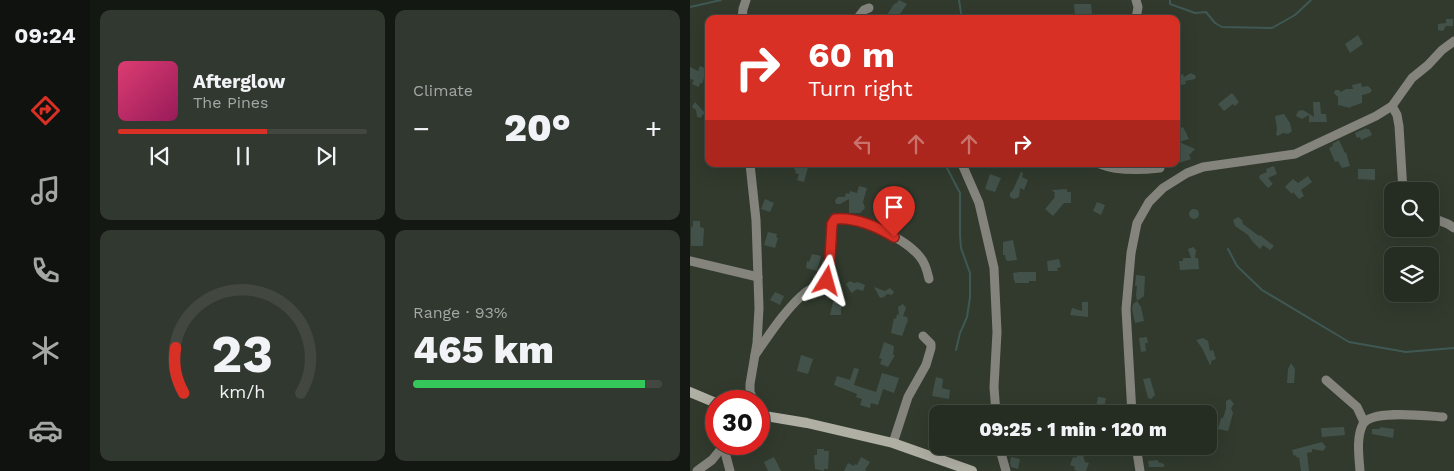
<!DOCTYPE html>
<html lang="en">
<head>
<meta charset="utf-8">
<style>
	body { margin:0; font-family:"Work Sans",sans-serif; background:#31382f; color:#f1f3f6; height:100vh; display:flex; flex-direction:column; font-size:19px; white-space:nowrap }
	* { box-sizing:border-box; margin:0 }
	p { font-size:16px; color:#a3a7a5 }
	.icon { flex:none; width:28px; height:28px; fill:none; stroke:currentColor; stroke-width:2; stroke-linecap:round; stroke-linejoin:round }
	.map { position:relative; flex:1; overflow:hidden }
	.panel { display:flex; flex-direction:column; gap:10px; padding:10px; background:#141813; width:600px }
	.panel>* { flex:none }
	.guide { position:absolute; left:15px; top:15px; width:475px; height:152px; border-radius:10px; box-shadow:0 5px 20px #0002,0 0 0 1px #424840; background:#d93025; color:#fff; overflow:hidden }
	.tools { position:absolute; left:694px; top:182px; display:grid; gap:10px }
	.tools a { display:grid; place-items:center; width:55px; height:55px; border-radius:10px; background:#252c22; box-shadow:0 5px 20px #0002,0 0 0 1px #424840; font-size:25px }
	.speed { position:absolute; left:15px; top:390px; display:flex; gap:10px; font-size:25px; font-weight:700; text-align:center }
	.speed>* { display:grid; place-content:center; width:65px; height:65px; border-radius:50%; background:#252c22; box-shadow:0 5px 20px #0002,0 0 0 1px #424840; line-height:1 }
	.speed .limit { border:8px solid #d22; background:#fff; color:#111 }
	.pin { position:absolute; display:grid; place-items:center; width:42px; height:42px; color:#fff; margin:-51px -21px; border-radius:50% 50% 50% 0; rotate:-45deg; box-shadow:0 0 5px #0007 }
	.pin .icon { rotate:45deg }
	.me { position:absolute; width:55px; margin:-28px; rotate:8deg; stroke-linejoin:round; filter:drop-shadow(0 0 4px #0008) }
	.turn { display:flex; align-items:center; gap:18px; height:105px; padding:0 20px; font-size:22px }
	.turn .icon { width:65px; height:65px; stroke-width:2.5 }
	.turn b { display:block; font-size:35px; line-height:42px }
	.lanes { display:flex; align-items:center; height:48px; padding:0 20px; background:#0003; justify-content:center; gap:25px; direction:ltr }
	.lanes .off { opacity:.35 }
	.big { font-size:38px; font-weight:800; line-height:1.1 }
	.panel .widget { flex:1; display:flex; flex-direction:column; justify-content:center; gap:8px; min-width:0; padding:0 18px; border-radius:10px; background:#31382f }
	.panel .dial { align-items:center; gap:0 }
	.dial svg { height:130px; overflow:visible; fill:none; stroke:#424840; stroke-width:7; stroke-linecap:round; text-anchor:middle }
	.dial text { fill:#f1f3f6; stroke:none }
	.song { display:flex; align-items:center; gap:15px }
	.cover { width:60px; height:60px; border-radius:8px; background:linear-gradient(135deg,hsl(340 70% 55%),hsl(330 70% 35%)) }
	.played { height:5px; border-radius:2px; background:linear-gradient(90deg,#d93025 60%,#424840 60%) }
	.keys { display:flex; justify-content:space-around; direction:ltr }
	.heat { display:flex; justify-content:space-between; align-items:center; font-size:28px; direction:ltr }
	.charge { height:8px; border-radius:4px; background:linear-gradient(90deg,#34c759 93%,#424840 0) }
	.panel .tiles { flex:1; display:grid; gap:10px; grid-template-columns:repeat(2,1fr) }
	.trip { position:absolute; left:239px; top:405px; width:288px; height:50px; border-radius:10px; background:#252c22; box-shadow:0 5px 20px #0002,0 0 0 1px #424840; font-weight:800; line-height:50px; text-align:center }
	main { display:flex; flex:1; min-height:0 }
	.tabs { display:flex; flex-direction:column; width:90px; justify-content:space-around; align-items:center; background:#0f120e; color:#a3a7a5 }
	.tabs .icon { width:35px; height:35px }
	.tabs .active { color:#d93025 }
	.tabs b { font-size:22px; color:#f1f3f6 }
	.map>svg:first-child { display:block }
</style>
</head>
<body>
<main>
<nav class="tabs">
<b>09:24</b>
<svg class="icon active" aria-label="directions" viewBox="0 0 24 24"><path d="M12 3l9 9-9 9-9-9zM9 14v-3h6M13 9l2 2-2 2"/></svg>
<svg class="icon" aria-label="music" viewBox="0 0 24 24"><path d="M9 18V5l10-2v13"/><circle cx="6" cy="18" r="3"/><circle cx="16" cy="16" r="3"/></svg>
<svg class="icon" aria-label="phone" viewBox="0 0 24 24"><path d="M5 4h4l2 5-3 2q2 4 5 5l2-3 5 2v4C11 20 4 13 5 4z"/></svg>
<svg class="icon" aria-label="climate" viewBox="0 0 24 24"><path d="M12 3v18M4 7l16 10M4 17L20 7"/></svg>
<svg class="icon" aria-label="car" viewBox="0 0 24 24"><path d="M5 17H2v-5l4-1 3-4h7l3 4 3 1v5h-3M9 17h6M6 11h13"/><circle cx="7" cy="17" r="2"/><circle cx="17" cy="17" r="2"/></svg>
</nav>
<section class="panel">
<div class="tiles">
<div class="widget">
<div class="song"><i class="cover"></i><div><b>Afterglow</b><p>The Pines</p></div></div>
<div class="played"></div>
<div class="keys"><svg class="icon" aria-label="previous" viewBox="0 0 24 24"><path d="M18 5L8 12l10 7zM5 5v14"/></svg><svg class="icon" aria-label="pause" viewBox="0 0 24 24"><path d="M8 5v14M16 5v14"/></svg><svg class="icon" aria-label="next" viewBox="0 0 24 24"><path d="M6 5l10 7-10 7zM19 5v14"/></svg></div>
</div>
<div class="widget"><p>Climate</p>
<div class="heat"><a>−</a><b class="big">20°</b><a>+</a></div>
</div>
<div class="widget dial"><svg viewBox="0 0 100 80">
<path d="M14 69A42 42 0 1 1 86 69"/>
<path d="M14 69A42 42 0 0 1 9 41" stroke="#d93025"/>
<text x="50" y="56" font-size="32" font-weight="700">23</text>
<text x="50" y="72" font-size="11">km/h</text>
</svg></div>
<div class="widget"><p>Range · 93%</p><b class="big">465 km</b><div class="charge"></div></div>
</div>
</section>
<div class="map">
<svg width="764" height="471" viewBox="0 0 764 471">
	<rect width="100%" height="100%" fill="#313a2d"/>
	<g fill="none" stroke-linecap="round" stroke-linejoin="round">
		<!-- stream -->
		<g stroke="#3f5854" stroke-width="2">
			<path d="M269,0L272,19"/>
			<path d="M480,0V4L505,13L516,12L525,23L532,27L582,28L605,15L621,0"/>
			<path d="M0,7L31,0"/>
			<path d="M255,164L270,193V236L271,248L280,273V297L277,317L270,333L266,350"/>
			<path d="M538,249L547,266L572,290L659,342L716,352L764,348"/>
		</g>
	</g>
	<!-- building -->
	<g fill="#42524a">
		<path d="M209,0L217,4L210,14L211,15L209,19H194L205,3L206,4Z"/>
		<path d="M384,4H401L402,14L385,17Z"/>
		<path d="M756,19H763V26H756L753,31L748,30V24L756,23Z"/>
		<path d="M668,35L673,44L660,53L655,44Z"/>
		<path d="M10,66L17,69L12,84L10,83L9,87L2,84L4,80L0,79V67L8,71Z"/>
		<path d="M501,73L506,76L505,79L495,81L496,84L486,86V76L493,74L494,77Z"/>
		<path d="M671,83L672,87L678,86L682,90L680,93L672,95V103L660,107L661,108L648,105V97L644,93L645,90H649L651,92L656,89H663L662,85Z"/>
		<path d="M542,93L549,102L545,106L543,104L534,111L528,104Z"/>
		<path d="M5,102L16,114L15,116L13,114L11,118L7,117L6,110L2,107Z"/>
		<path d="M623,102H630L631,114H636L637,122H619V115L612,119L606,116L608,111L613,110L624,117Z"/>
		<path d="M594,114L600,123L602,131L598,134L593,133L588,136L586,134L587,129L585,116Z"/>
		<path d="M493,127L499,139L489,142L505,149L499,155L501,159L486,164V149L488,148L486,142V132L488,131L487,129Z"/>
		<path d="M676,128V129H679L682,135L671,140L670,137L667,138L665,133Z"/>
		<path d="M649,140L655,153L656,152L660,166L652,168L648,161L645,162L639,148L643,146L642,144Z"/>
		<path d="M106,164H119L114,182L107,180L109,174L105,173L106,170H104Z"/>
		<path d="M584,166L587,174L578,178L583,184L578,188L569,178L570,175L577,172L576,169Z"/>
		<path d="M668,169H685V180L668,179Z"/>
		<path d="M331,172L333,173L332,177L338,180L334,190L330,188L329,197L324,199L320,197V193L323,190Z"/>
		<path d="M300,174L311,178L305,192L295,189Z"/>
		<path d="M618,176L622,182L611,190L614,196L609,199L603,192L602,194L595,187L603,179L608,183Z"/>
		<path d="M169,186L177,188L173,202L175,208L170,213H159V199L150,204H146L145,200L148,197H155L156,193L159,194L160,191L167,193Z"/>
		<path d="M377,189V192H381V203H374L363,216L355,209L365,197L364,195L365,193L362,190Z"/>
		<path d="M75,199L84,203L80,212L71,209Z"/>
		<path d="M407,202L415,205L411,215L403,211Z"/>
		<circle cx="504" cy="214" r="5"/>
		<path d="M548,217L552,220L553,224L569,236L570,235L584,246L580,250L573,245L570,249L562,241L558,235L545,226L543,220Z"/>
		<path d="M3,221H10V227L14,228L13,246H1V228L3,226Z"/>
		<path d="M78,232L87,234L86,237L88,238L85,248L74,245Z"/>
		<path d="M323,240L327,260L318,261L316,260L315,255H313V242Z"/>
		<path d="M503,247L506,250L505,258H508L509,269L490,270L489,261H493V258H501L498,249Z"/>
		<path d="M122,254L131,256L127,271L116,268L117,261L119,262Z"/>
		<path d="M369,259L371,267L367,268L368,271H358L357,261Z"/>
		<path d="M329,272H346V281H339V283H325V281H324L323,273Z"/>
		<path d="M446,275L455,276L454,296L447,301L446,295L447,286H445Z"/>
		<path d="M160,281L164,283L168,282L175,285L173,291L167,289L162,293L160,291L156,284Z"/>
		<path d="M184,287L195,291L200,288L204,292L202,295L197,294L194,297L190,298Z"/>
		<path d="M85,292L94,296L90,305L80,300Z"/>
		<path d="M447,301L451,307L454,321L445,323L442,309L443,304Z"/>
		<path d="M143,302H151V315H140Z"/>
		<path d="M392,302H398V317L380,315L382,308L392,311Z"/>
		<path d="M213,304L216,308L213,316L217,317L218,320L212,336L201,333L204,318L206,319L207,314L209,315L208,307Z"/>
		<path d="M457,337L458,343H455L456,351L451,352L449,338Z"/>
		<path d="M513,338L518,341L520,351L523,350L526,359L521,361V364L520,365L512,348L506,340Z"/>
		<path d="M194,342L204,346L203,355H205L198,367L190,364L192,359L189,358Z"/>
		<path d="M111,355L123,359L118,374L107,371Z"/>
		<path d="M601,363L605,369L604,383H597L598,369Z"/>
		<path d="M164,368L169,369L164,385L186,392L192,373L209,378L204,393L193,389L188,405L181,403L180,408L170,405L172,399L166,397L167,394L144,385L147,376L160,380Z"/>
		<path d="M246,377L253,379L252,388L260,390L259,399L242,396Z"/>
		<path d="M460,378L465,395L461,399L458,398L453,379Z"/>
		<path d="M408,397L416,398L414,408L406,407Z"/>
		<path d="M540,399L544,404L541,408L543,413L538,431L528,429L531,418H533L536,409V401Z"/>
		<path d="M654,427L655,435L632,437L631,428Z"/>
		<path d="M690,427L704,429L703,438L682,434V429H690Z"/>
		<path d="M632,442L636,447L633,451L622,449V452L617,453L619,471H611L609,457L607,458L606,455L604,456L602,450Z"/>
		<path d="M127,449H134V451H139L138,469H134V471L125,469L124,455H127Z"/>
		<path d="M390,454L393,455L395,462L399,463L396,471H388L384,470L385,467L380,465L383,457L385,458Z"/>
		<path d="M84,457L91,471H78L74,462Z"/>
		<path d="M171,457L180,462L175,470L177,471H154L158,463L164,466L165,464L167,465Z"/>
		<path d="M321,457L330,459L328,469L321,467L320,463Z"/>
		<path d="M468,460V462L474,464V467H459L458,461Z"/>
	</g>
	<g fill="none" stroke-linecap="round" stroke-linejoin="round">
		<!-- street -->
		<g stroke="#84847d" stroke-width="9">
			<path d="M446,0L448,7L446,19"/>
			<path d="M52,19L53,9L56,0"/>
			<path d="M167,19L174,10L179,8"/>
			<path d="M702,106L707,115L709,126L713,191"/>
			<path d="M60,164L66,220L69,308L67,343L60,384V392L64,401"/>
			<path d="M272,164L289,203L304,268L307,332L304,387L306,414"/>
			<path d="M410,164C427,171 452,170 470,168"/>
			<path d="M740,217L758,224L764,228"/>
			<path d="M0,261L68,277"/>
			<path d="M65,355C79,335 97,307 116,292C123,287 131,286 137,281L139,274L142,224L145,219C169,216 216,239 230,257C236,264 237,271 239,279"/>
			<path d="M636,380L667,407L674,422"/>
			<path d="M442,414L436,309L441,253L447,223L459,202L473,188L497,173L513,167L605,154L686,116L702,106L722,78L738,65L752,50L764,41"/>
			<path d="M203,443L218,397L236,365L241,348V344L233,336"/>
			<path d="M35,444L36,456L40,471"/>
			<path d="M309,446L316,471"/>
			<path d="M446,446L450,471"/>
			<path d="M7,471L22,460L35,444"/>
			<path d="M670,471C669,457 666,437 673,424C682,409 737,416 753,417"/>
		</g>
		<!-- secondary -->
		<g stroke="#afafa4" stroke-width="10">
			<path d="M0,392L26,403"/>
			<path d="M69,415L117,423L203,443L282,471"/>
		</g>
	</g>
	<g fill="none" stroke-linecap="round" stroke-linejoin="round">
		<defs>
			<path id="route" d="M137,281L139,274L142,224L145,219C165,217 188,227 204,237"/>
		</defs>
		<!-- route casing -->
		<use href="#route" stroke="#8d1f18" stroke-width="12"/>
		<!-- route -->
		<use href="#route" stroke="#d93025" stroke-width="9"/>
	</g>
</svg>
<div class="tools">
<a><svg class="icon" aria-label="search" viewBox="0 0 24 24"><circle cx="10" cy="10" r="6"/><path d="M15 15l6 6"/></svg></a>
<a><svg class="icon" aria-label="layers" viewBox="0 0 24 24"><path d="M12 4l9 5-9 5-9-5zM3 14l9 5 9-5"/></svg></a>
</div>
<div class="speed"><div class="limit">30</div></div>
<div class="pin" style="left:204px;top:237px;background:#d93025"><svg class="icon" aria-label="arrive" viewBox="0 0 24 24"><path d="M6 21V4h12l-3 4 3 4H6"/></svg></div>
<svg class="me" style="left:137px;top:281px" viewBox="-20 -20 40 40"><path d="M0-17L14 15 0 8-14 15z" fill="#d93025" stroke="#fff" stroke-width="4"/></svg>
<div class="trip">09:25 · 1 min · 120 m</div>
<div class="guide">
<div class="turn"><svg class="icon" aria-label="right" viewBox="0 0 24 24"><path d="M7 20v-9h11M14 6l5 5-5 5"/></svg><div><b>60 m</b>Turn right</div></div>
<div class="lanes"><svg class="icon off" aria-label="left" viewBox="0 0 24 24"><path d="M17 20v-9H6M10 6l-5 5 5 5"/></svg><svg class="icon off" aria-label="ahead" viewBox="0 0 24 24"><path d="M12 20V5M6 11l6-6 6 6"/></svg><svg class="icon off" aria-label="ahead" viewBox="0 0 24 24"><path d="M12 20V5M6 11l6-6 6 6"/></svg><svg class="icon" aria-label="right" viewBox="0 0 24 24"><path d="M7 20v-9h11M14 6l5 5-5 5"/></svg></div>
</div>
</div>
</main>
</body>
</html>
